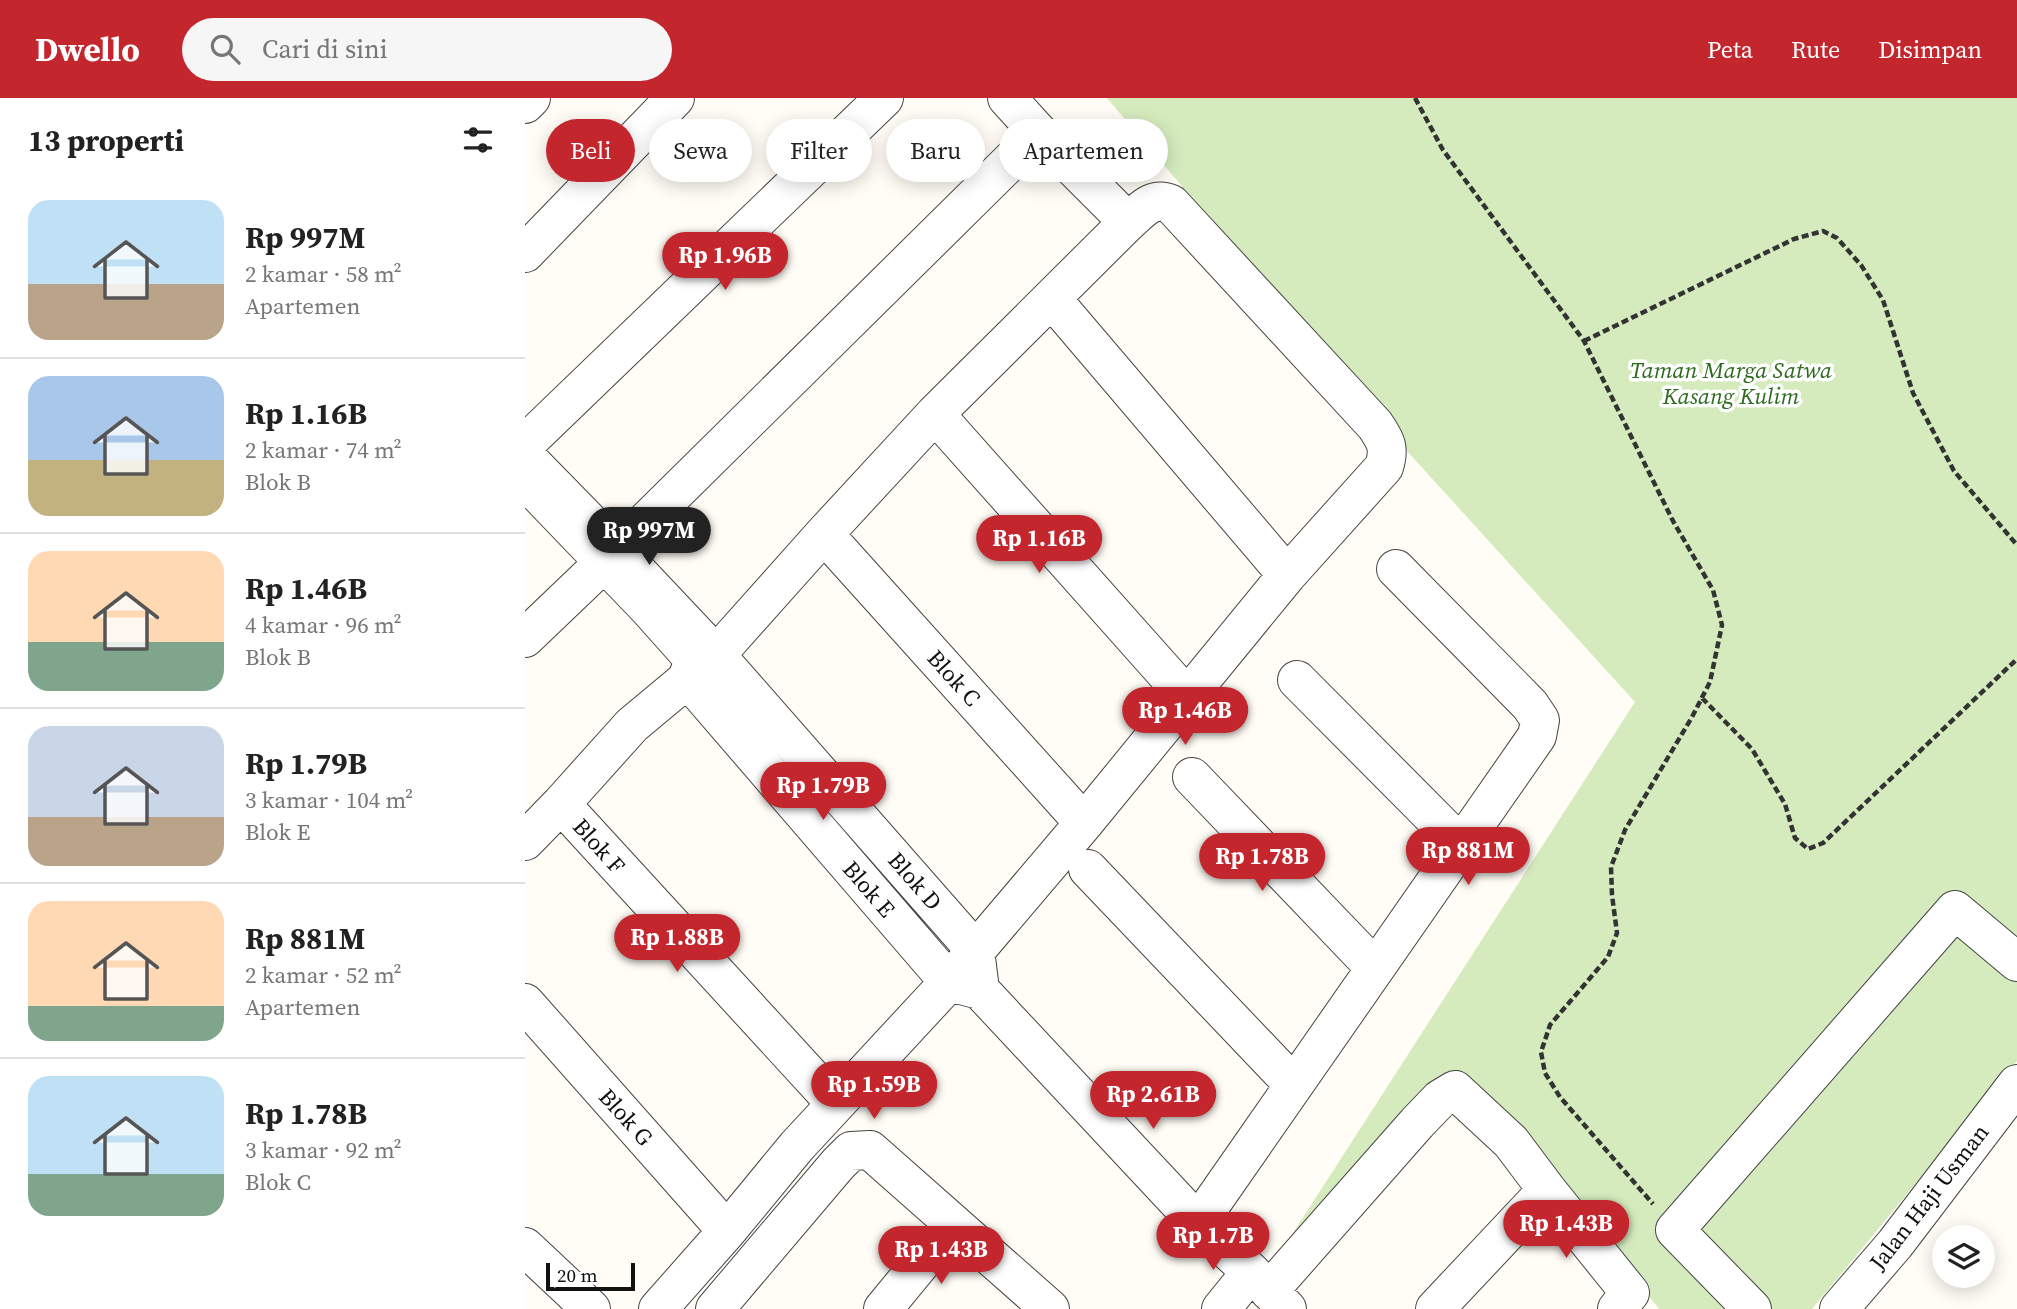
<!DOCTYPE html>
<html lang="id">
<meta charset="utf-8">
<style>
body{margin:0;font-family:"Source Serif 4",serif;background:#f6f6f6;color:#222;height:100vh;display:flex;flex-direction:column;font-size:26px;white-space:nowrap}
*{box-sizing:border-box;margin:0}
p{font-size:23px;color:#767676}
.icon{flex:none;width:38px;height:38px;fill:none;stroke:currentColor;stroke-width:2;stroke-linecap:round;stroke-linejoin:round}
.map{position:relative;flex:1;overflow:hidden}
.panel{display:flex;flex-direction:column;background:#fff;width:525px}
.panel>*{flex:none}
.hud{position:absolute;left:21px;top:21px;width:665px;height:63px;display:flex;gap:14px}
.buttons{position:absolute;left:1407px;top:1127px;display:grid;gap:14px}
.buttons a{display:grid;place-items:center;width:63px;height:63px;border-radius:50%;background:#fff;box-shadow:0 4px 18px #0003;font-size:35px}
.scale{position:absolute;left:21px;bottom:18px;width:89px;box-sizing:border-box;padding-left:7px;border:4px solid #111;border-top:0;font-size:19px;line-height:24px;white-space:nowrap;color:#111;-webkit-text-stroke:5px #fff;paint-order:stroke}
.price{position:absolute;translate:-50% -60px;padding:0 16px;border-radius:24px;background:#c4262e;color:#fff;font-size:23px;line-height:46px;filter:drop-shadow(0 2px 4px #0008)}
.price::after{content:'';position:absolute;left:50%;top:42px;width:21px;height:16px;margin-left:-10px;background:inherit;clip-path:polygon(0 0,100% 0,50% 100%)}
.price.selected{background:#222;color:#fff}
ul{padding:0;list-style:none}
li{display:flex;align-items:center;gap:21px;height:175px;padding:0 28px}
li+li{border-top:2px solid #e0e0e0}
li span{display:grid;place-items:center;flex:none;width:196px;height:140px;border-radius:21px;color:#555}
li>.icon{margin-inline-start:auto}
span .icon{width:84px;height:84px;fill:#fffc;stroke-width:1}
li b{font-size:30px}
h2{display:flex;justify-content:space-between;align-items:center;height:84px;padding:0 28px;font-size:30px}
.chip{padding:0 24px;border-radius:32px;background:#fff;box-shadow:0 4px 18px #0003;font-size:24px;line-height:63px}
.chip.selected{background:#c4262e;color:#fff}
header{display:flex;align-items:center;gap:42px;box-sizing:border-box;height:98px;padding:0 35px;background:#c4262e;color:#fff}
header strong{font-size:33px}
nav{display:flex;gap:38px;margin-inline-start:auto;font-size:24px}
.search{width:490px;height:63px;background:#f6f6f6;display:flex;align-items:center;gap:18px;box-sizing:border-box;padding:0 24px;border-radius:38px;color:#767676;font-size:26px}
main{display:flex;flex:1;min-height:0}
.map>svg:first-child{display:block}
.green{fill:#d5ebbd}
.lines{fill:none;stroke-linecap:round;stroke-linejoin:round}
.minor-casing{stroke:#444;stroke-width:40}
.path{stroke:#333;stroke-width:4.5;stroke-dasharray:7 3.5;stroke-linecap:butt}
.minor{stroke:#fff;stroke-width:38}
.labels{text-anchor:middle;stroke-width:7;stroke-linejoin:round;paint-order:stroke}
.park-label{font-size:23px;font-style:italic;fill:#2f6b1f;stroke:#fff}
.street-label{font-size:23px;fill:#111;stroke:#fff}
</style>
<header>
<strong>Dwello</strong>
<div class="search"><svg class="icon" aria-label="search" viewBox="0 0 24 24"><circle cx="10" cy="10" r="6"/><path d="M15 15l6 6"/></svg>Cari di sini</div>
<nav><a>Peta</a><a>Rute</a><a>Disimpan</a></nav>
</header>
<main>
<section class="panel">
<h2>13 properti<svg class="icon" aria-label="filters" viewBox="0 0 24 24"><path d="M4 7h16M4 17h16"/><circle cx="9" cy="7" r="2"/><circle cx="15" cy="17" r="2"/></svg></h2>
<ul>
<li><span style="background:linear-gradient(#bfe0f5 60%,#b9a48a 0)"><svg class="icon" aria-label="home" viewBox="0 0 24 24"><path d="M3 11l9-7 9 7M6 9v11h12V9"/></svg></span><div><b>Rp 997M</b><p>2 kamar · 58 m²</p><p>Apartemen</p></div></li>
<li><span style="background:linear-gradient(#a9c7e8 60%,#c2b280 0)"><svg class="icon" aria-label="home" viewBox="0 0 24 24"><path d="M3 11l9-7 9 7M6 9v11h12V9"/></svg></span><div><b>Rp 1.16B</b><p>2 kamar · 74 m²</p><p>Blok B</p></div></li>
<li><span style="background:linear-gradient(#ffd9b3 65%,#7fa58c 0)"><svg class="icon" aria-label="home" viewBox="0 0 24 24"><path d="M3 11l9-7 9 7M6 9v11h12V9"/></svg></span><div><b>Rp 1.46B</b><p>4 kamar · 96 m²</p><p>Blok B</p></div></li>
<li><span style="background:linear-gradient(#c9d6e8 65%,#b9a48a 0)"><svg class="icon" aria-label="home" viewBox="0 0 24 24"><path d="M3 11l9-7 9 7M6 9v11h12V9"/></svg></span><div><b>Rp 1.79B</b><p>3 kamar · 104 m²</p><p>Blok E</p></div></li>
<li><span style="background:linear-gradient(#ffd9b3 75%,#7fa58c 0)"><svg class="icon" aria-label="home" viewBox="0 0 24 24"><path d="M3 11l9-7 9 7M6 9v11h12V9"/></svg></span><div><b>Rp 881M</b><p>2 kamar · 52 m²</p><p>Apartemen</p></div></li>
<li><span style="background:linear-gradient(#bfe0f5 70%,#7fa58c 0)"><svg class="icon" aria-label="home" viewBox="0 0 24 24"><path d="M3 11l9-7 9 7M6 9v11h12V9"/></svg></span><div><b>Rp 1.78B</b><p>3 kamar · 92 m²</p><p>Blok C</p></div></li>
</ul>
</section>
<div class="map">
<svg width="1492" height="1211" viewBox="0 0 1492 1211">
<rect width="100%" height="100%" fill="#fffdf5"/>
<!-- green -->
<path class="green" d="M 582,0 L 1492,0 L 1492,963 L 1287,1211 L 1134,1211 L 1002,1048 L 929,975 L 750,1163 L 1110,604 L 882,353 Z"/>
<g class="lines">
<defs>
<path id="minor" d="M 482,0 L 514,35 L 603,124
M 0,6 L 6,0
M 0,155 L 150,0
M 527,201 L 762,477
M 410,316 L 662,599
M 0,346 L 359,0
M 0,358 L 92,452 L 191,557 L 450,852 L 455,892 L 424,884 L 162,580 L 167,568 L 165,557 L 124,511 L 0,382
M 299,436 L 559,725
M 0,540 L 92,452 L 514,35
M 772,582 L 936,747
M 667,679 L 850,870
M 36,706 L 311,1006
M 0,743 L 36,706 L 107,627 L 191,557 L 299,436 L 410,316 L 603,124 C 617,112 627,98 646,106 L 850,327 C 861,343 865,350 859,369 L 762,477 L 559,725 L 424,884 L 272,1048 L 202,1133 L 133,1211
M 563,771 L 769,987
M 455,892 L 673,1125 L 726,1174 L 762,1211
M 0,905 L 202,1133
M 1022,1092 L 1105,1195 L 1092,1211
M 673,1125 L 1012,638 L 1015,622 L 1005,607 L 871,471
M 0,1149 L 66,1211
M 744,1193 L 892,1025 L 915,1001 L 930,992 L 986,1044 L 1022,1092 L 910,1211
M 190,1211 L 313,1066 L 326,1053 L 345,1052 L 525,1211
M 358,1211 L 428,1126
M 696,1211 L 726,1174
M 1227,1211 L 1150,1132 L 1430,812 L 1492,864
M 1314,1211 L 1370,1146 L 1492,986"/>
</defs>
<!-- minor casing -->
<use href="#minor" class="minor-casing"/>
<!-- path -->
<path class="path" d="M 890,0 L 918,52 L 1059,243 L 1148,423 L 1188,492 L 1197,527 L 1185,584 L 1167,619 L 1100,732 L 1086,769 L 1087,797 L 1092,835 L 1083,859 L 1025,927 L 1016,954 L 1020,975 L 1035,999 L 1128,1106
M 1059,243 L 1269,141 L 1298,133 L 1312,140 L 1336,167 L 1358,202 L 1388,295 L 1429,373 L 1492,447
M 1177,600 L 1227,651 L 1260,706 L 1270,740 L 1283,751 L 1298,745 L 1492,561"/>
<!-- minor -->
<use href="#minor" class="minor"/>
</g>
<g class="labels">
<!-- park labels -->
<g class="park-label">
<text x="1206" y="280">Taman Marga Satwa<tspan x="1206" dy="26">Kasang Kulim</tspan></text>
</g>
<!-- street labels -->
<g class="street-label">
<text transform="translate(429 580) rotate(48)" y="8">Blok C</text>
<text transform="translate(74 748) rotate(48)" y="8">Blok F</text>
<text transform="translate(390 783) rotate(49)" y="8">Blok D</text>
<text transform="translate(344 791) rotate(49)" y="8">Blok E</text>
<text transform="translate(101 1019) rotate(48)" y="8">Blok G</text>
<text transform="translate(1404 1099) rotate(-52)" y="8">Jalan Haji Usman</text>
</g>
</g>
</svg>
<div class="buttons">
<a><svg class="icon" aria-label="layers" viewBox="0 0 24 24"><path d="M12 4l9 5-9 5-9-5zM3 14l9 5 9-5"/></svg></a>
</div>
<div class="scale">20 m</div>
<b class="price" style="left:200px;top:194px">Rp 1.96B</b>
<b class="price selected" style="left:124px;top:469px">Rp 997M</b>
<b class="price" style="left:514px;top:477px">Rp 1.16B</b>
<b class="price" style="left:660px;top:649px">Rp 1.46B</b>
<b class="price" style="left:298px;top:724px">Rp 1.79B</b>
<b class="price" style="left:943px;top:789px">Rp 881M</b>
<b class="price" style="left:737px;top:795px">Rp 1.78B</b>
<b class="price" style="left:152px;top:876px">Rp 1.88B</b>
<b class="price" style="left:349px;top:1023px">Rp 1.59B</b>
<b class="price" style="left:628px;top:1033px">Rp 2.61B</b>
<b class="price" style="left:1041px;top:1162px">Rp 1.43B</b>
<b class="price" style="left:688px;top:1174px">Rp 1.7B</b>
<b class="price" style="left:416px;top:1188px">Rp 1.43B</b>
<div class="hud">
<a class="chip selected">Beli</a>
<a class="chip">Sewa</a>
<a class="chip">Filter</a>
<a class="chip">Baru</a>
<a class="chip">Apartemen</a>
</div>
</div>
</main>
